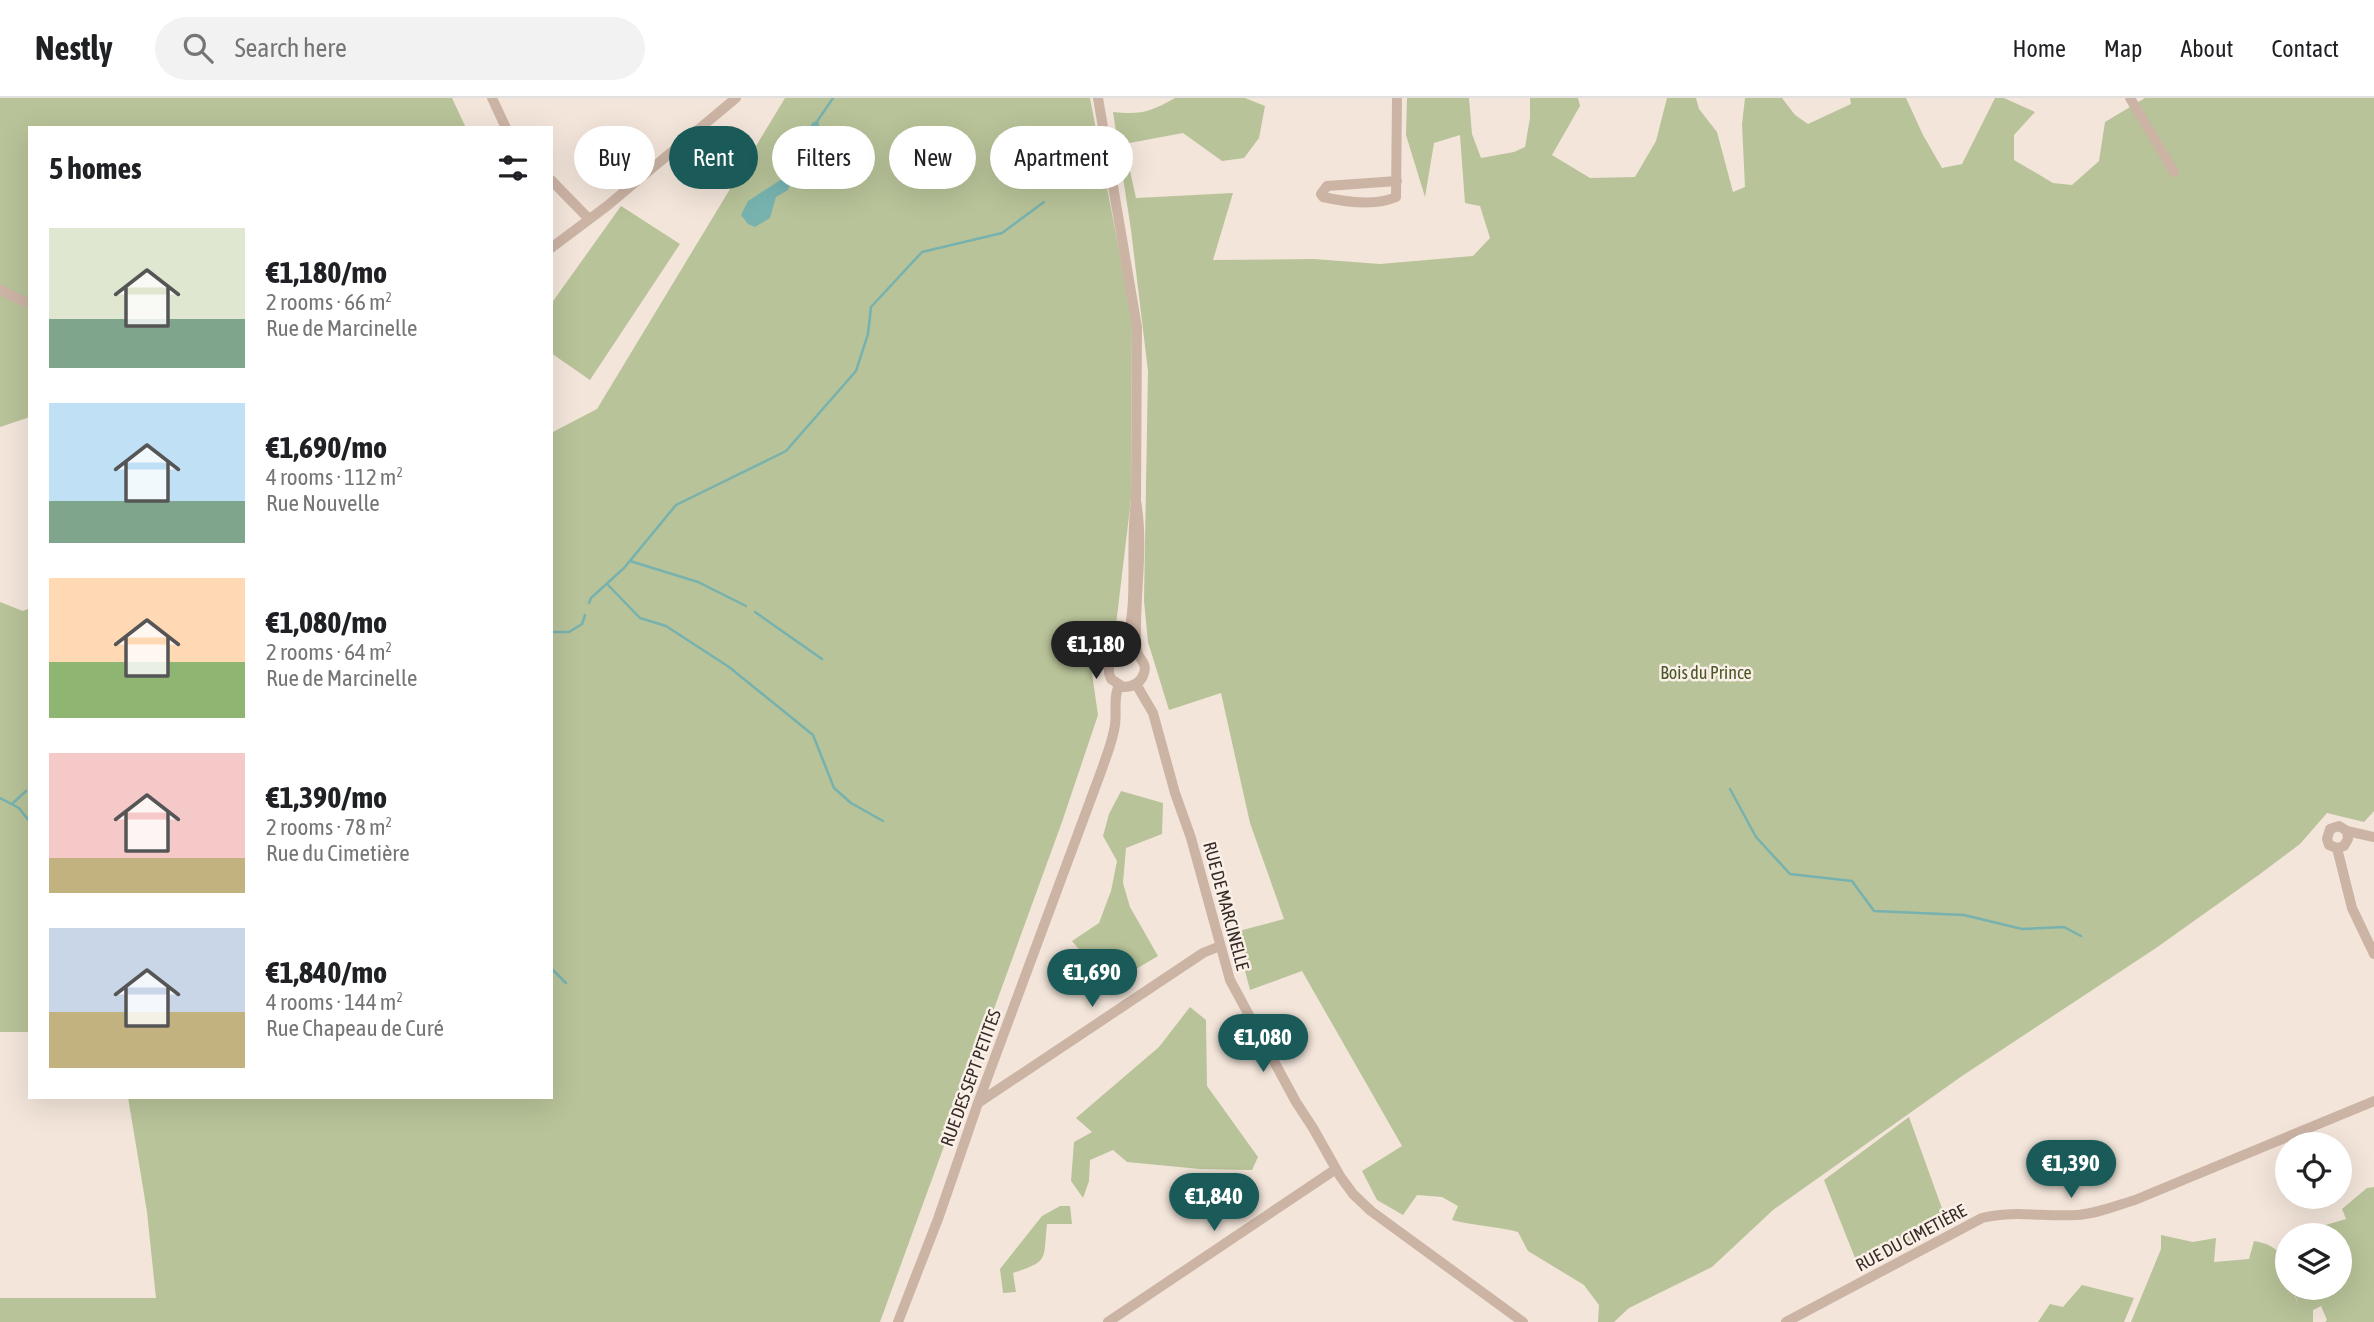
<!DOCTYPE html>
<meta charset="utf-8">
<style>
body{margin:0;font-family:"Asap Condensed",sans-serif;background:#f2f2f2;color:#202124;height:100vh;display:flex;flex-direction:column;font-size:26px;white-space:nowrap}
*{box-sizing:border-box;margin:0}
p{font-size:23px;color:#757577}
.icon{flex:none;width:38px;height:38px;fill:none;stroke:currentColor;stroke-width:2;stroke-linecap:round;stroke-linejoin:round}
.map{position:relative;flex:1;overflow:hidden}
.sheet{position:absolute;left:28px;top:28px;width:525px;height:973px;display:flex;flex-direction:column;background:#fff;border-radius:0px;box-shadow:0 7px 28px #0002}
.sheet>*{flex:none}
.hud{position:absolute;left:574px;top:28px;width:665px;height:63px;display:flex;gap:14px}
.controls{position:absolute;left:2275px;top:1034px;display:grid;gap:14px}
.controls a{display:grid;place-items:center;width:77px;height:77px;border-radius:50%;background:#fff;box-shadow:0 7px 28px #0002;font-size:35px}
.price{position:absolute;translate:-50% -60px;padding:0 16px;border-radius:24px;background:#1a5b5a;color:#fff;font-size:23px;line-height:46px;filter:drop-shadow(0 2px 4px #0008)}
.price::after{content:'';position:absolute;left:50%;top:42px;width:21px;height:16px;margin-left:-10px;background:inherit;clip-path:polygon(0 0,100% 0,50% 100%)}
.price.current{background:#222;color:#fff}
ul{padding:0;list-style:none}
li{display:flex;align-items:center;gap:21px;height:175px;padding:0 21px}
li span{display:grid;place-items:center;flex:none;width:196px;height:140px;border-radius:0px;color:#555}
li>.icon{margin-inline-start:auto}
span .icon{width:84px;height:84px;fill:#fffc;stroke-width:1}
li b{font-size:30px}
h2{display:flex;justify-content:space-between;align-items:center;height:84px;padding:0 21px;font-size:30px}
.pill{padding:0 24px;border-radius:32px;background:#fff;box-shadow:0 7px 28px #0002;font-size:24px;line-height:63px}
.pill.current{background:#1a5b5a;color:#fff}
header{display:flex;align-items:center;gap:42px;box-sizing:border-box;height:98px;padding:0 35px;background:#fff;border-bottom:2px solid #e0e0e0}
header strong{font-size:33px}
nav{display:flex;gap:38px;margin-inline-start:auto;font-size:24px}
.search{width:490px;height:63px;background:#f2f2f2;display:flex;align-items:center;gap:18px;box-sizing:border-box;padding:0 24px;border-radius:38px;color:#757577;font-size:26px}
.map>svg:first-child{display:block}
.green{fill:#b8c399}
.water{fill:#77b2af}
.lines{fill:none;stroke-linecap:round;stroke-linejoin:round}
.stream{stroke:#77b2af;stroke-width:2.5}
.minor{stroke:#ccb4a5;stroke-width:10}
.labels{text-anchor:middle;stroke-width:5;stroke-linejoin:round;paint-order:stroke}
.park-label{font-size:18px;fill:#4a5729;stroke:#faf0e7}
.street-label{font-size:18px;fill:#372b27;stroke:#faf0e7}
</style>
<header>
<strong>Nestly</strong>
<div class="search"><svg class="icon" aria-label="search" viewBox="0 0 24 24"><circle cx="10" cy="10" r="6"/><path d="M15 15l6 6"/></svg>Search here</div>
<nav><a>Home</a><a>Map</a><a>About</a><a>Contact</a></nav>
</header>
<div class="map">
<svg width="2374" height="1224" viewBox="0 0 2374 1224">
<rect width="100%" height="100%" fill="#f3e5da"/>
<!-- green -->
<path class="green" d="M 0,0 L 452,0 L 466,30 L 30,30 L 30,319 L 0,329 Z
M 785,0 L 1090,0 L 1132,220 L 1131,401 L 1116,527 L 1089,555 L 1098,617 L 1062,724 L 880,1224 L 0,1224 L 0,1200 L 156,1200 L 147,1114 L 128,999 L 551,999 L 551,335 L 597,311 Z
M 1175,0 L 1245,0 L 1265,8 L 1259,40 L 1244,60 L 1222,63 L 1183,35 L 1124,46 L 1136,100 L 1233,95 L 1213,162 L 1314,161 L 1380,166 L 1473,158 L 1490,140 L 1480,108 L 1465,105 L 1460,37 L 1434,45 L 1425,99 L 1406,37 L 1407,0 L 1469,0 L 1472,36 L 1481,60 L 1514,54 L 1525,49 L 1530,20 L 1530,0 L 1578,0 L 1580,8 L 1552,57 L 1590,80 L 1635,79 L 1656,43 L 1667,0 L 1696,0 L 1699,11 L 1717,34 L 1733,94 L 1745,89 L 1742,26 L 1745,0 L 1782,0 L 1795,17 L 1808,26 L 1851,6 L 1850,0 L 1906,0 L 1923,37 L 1942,70 L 1962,66 L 1995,0 L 2004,0 L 2035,14 L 2014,37 L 2014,62 L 2053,85 L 2072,87 L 2099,63 L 2105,24 L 2145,0 L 2374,0 L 2374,713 L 2364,724 L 2327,715 L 2300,746 L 2260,776 L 2156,850 L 1962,978 L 1773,1112 L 1712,1169 L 1629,1210 L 1614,1224 L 1598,1224 L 1599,1207 L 1584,1187 L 1528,1153 L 1518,1134 C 1496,1128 1474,1128 1452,1122 L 1458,1108 L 1442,1099 L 1417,1097 L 1403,1117 L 1377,1102 L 1362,1073 L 1402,1048 L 1302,873 L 1250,892 L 1235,834 L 1284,821 L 1250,725 L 1221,595 L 1169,612 L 1148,544 L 1144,503 L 1148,273 L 1131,132 L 1113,14 C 1141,17 1150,14 1175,0 Z
M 621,108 L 680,146 L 590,282 L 551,255 L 551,206 Z
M 0,504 L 23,513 L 30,510 L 30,934 L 0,934 Z
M 1121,693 L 1163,705 L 1162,736 L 1126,750 L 1123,785 L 1130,809 L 1158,858 L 1109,887 L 1072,843 L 1099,825 L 1111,793 L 1117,763 L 1103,738 L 1109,716 Z
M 1190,909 L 1206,922 L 1207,988 L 1258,1059 L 1252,1072 L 1200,1071 L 1127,1064 L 1113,1052 L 1090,1062 L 1089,1083 L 1083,1100 L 1071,1083 L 1074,1044 L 1092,1034 L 1076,1020 L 1159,949 Z
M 1909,1019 L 1948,1127 L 1859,1170 L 1824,1082 Z
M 2374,1089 L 2374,1224 L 2325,1224 L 2327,1222 L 2321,1208 L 2313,1212 L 2313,1224 L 2131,1224 L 2161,1151 L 2161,1137 L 2193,1144 L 2216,1140 L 2214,1164 L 2249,1161 L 2254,1143 C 2283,1148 2287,1163 2287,1190 L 2293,1190 L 2298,1208 L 2294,1190 L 2340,1190 L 2340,1138 L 2291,1137 L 2346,1121 L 2342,1111 L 2367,1090 Z
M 1060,1108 L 1070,1108 L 1072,1126 L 1047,1126 C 1043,1162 1050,1163 1013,1175 L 1016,1194 L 1003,1195 L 1000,1171 L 1042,1118 Z
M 2082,1187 L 2134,1200 L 2124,1224 L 2038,1224 L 2050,1206 L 2063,1209 Z"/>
<!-- water -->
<path class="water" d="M 818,22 L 819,27 L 793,78 L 788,92 L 776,99 L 770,120 L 755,129 L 748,126 L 741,117 L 748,103 L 788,77 L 812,25 Z"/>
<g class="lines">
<!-- stream -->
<path class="stream" d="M 818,22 L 833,0
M 630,463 L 698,484 L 746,508
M 607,486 L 640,520 L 666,528 L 729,569 L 813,637 L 834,690 L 851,705 L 883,723
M 589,505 L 591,500 L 624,470 L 676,407 L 786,353 L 856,273 L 868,236 L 871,209 L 922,154 L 1002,135 L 1044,104
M 755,514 L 822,561
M 551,534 L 569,534 L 582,526 L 585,517
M 1730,691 L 1756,739 L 1790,776 L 1852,783 L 1874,813 L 1964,817 L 2022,831 L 2064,829 L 2081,838
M 0,700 L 19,710 L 30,724
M 13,705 L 26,693
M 551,870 L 566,885"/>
<!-- minor -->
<path class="minor" d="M 492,0 L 506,30
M 1098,0 L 1137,229 L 1136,403 C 1129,450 1140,505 1125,550 C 1114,560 1104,565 1111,581 L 1123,589 C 1133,589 1141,585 1144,575 C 1147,566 1141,563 1138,556 C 1136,552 1136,544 1136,539 C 1135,494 1144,448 1136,403
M 1397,0 L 1396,99 C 1376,108 1345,104 1323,99 L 1321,96 L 1327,88 L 1397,83
M 2130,0 L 2174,74
M 551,82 L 589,121
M 551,150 L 607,108 L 736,0
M 0,192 L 30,206
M 1136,586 L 1153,615 L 1175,695 L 1191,740 L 1230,882 L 1296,1004 L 1313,1030 L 1340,1078 L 1353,1096 L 1371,1113 L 1523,1224
M 2347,733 L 2374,739
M 2337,750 L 2344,748 L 2348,741 L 2347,733 L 2339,728 L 2330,731 L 2327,741 L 2329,747 L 2337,750 L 2352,810 L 2374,856
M 978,1005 L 1203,855 L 1220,848
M 898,1224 L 938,1121 L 978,1005 L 1102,671 C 1107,656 1113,642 1115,627 C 1117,613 1113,600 1119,587
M 1108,1224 L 1336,1071
M 1786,1224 L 1982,1120 C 2012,1112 2044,1119 2076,1117 C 2096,1116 2115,1108 2135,1102 L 2374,1003"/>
</g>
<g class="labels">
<!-- park labels -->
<g class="park-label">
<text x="1706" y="581">Bois du Prince</text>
</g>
<!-- street labels -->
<g class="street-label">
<text transform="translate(1226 808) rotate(75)" y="6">RUE DE MARCINELLE</text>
<text transform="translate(971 980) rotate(-70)" y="6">RUE DES SEPT PETITES</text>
<text transform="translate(1911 1140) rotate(-28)" y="6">RUE DU CIMETIÈRE</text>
</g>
</g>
</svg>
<div class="controls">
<a><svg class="icon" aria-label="locate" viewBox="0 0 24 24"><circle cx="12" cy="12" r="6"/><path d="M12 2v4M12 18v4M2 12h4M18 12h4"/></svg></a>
<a><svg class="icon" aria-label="layers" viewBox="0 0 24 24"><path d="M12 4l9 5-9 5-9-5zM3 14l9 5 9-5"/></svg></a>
</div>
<b class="price current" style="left:1096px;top:583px">€1,180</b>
<b class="price" style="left:1092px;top:911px">€1,690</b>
<b class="price" style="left:1263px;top:976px">€1,080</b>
<b class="price" style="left:2071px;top:1102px">€1,390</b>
<b class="price" style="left:1214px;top:1135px">€1,840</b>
<div class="hud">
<a class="pill">Buy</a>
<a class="pill current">Rent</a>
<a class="pill">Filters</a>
<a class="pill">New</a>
<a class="pill">Apartment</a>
</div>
<section class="sheet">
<h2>5 homes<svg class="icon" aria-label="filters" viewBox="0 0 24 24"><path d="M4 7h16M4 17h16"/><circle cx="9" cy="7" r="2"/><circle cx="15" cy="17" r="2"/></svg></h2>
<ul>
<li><span style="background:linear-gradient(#dfe7d0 65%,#7fa58c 0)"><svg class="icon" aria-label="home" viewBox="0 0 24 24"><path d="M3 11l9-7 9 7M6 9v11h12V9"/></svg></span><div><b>€1,180/mo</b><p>2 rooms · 66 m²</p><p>Rue de Marcinelle</p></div></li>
<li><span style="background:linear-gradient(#bfe0f5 70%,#7fa58c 0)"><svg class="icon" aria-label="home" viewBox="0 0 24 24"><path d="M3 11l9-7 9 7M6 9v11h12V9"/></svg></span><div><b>€1,690/mo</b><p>4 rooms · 112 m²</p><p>Rue Nouvelle</p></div></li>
<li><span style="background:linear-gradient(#ffd9b3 60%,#8fb573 0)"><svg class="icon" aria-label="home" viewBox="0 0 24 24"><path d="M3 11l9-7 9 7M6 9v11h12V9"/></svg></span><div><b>€1,080/mo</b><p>2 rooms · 64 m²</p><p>Rue de Marcinelle</p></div></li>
<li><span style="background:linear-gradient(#f6c9c9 75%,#c2b280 0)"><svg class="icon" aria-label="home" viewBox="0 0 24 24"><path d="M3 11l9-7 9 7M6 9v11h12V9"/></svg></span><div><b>€1,390/mo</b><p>2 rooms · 78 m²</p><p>Rue du Cimetière</p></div></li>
<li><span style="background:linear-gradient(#c9d6e8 60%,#c2b280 0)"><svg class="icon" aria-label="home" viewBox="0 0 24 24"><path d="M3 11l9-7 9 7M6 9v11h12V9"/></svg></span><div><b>€1,840/mo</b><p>4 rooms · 144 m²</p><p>Rue Chapeau de Curé</p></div></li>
</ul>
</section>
</div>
